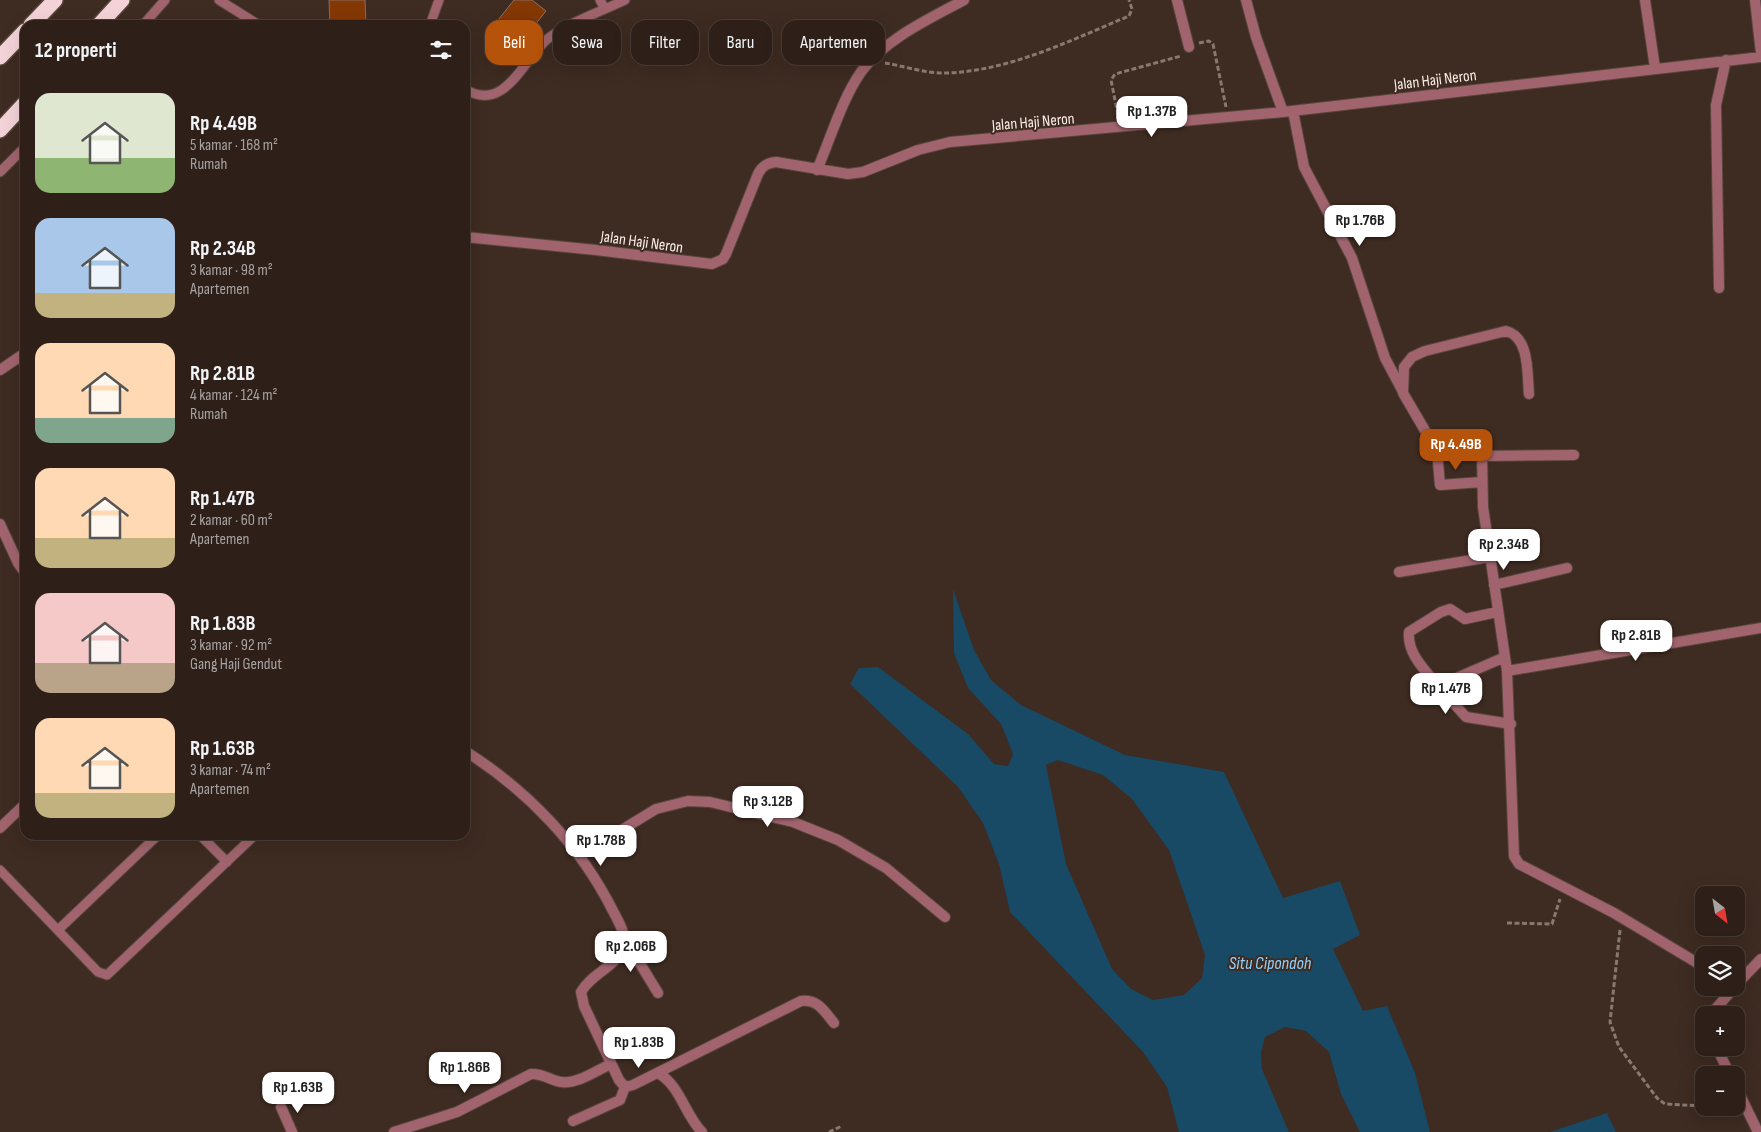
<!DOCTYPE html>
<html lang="id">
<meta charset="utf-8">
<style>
body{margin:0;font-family:"Sofia Sans Condensed",sans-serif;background:#362822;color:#f1f3f6;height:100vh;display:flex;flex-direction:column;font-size:19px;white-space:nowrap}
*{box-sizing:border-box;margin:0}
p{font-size:16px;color:#a7a3a2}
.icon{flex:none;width:28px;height:28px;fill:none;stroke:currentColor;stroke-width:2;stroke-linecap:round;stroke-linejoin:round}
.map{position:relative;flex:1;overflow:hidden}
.details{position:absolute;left:20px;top:20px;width:450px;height:820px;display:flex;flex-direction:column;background:#2e2019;border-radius:15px;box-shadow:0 5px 20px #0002,0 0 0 1px #493e38}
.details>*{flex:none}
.banner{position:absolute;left:485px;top:20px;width:475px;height:45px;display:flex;gap:10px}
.needle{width:32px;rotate:149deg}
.buttons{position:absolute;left:1695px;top:886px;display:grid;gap:10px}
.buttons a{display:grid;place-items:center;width:50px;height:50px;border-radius:10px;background:#2e2019;box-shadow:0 5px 20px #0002,0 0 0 1px #493e38;font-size:25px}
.price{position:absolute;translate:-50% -42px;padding:0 11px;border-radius:10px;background:#fff;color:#222;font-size:16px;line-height:32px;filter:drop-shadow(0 1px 2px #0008)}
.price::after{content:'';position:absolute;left:50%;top:30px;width:15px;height:11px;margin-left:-8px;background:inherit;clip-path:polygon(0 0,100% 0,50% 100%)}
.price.selected{background:#b45309;color:#fff}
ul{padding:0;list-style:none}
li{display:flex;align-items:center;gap:15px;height:125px;padding:0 15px}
li span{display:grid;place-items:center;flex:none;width:140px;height:100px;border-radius:15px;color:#555}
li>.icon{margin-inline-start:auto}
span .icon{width:60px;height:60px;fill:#fffc;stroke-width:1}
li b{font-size:21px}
h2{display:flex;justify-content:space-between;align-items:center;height:60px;padding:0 15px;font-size:21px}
.chip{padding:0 18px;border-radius:15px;background:#2e2019;box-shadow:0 5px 20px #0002,0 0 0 1px #493e38;font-size:18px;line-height:45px}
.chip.selected{background:#b45309;color:#fff}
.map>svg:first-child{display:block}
.water{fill:#184965;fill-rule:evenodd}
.building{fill:#843804;stroke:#866f64}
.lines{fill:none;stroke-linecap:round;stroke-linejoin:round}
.service-casing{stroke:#58463d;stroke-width:11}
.minor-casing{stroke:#58463d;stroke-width:12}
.motorway-casing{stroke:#58463d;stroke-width:18}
.path{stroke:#89786f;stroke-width:3;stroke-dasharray:5 2.5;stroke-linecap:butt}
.service{stroke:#a1646e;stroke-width:9}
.minor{stroke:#a1646e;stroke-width:10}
.motorway{stroke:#f3d3d7;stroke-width:15}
.labels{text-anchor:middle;stroke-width:4;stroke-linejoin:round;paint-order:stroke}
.street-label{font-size:16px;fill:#faede6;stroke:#3e2b21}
.water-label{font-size:18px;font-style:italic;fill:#8fcff9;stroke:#3e2b21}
</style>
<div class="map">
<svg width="1761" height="1132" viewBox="0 0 1761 1132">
<rect width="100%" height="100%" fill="#3e2b21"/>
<!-- water -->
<path class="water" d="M 953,589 L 974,650 L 991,680 L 1021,705 L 1125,755 L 1224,772 L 1283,898 L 1340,881 L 1360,935 L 1333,949 L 1363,1011 L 1387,1006 L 1415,1073 L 1430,1132 L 1360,1132 L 1341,1094 L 1329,1052 L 1306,1031 L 1285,1027 L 1265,1037 L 1261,1052 L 1262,1069 L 1289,1132 L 1179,1132 L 1167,1087 L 1143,1052 L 1010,912 L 999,864 L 983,823 L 958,787 L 850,684 L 859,668 L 878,667 L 968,734 L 994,764 L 1008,766 L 1013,754 L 1001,724 L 968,688 L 954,653 ZM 1058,760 L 1103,775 L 1132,799 L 1169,850 L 1205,955 L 1202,978 L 1184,995 L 1153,1000 L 1131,989 L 1112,969 L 1066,864 L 1046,765 Z
M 1607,1113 L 1616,1132 L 1550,1132 Z"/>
<!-- building -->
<path class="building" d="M 329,0 L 365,0 L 366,25 L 330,25 Z
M 514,0 L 532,0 L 546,11 L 511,55 L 486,35 Z"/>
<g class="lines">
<defs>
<path id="service" d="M 219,0 L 259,25
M 600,0 L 605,9
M 143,25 L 165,0
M 430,25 L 439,0
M 465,89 C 506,115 525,55 550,37 C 572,21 600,12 625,0
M 0,172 L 25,147
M 200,835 L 227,862
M 0,870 L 98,972 L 107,975 L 255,835
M 58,930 L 158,835"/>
<path id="minor" d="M 1177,0 L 1189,47
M 1246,0 L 1256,37 L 1283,112
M 1645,0 L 1655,68
M 1755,0 L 1761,53
M 1293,111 L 1304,167 L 1352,258 L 1385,358 L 1402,390
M 817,170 C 830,140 842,99 861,72 C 885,39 929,19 964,0
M 465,237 L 596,250 L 712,264 L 723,259 L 726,254 L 758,174 C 762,166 767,163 776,162 L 848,174 L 863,172 L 918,150 L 950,142 L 1283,112 L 1761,57
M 1719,288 L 1716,105 L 1726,60
M 0,370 L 25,353
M 1529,394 C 1527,374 1530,337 1506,331 L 1425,351 L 1412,357 L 1404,367 L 1403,393 L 1437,451 L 1482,456 L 1483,507 L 1507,671 L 1514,856 L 1519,864 L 1614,913 L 1704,967
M 1437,451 L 1440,485 L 1482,482
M 1482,456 L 1574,455
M 0,524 L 18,563 L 25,573
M 1399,572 L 1490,557
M 1494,585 L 1567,568
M 1497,612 L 1465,619 L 1450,609 L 1441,612 L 1409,632 C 1407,654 1425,670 1438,686 L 1505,657
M 1507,671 L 1761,628
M 1438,686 L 1466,717 L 1511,724
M 465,751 C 527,790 580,845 613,911 C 617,919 626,933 624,943 C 619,967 592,972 581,992 L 584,1006 L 619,1080 L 625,1087
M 0,828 L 25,804
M 579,856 L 656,809 L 688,801 L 710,802 L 793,822 L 838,840 L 886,868 L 945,917
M 625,939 L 658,993
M 1736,985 L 1761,959
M 1710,1015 L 1734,988
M 1717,1048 L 1730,1075
M 658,1073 C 680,1085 685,1115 702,1132
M 625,1087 L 633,1085 L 801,1001 C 818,999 824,1011 834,1023
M 1736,1087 L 1758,1132
M 281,1107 L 292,1132
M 573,1121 L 620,1100 L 625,1087
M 394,1132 L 457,1112 L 531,1074 C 543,1073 551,1081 562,1082 C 578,1084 597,1070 611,1064"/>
<path id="motorway" d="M 31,25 L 55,0
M 99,25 L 122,0
M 0,57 L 25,31
M 0,130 L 25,103"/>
</defs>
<!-- service casing -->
<use href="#service" class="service-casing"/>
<!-- minor casing -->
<use href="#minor" class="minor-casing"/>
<!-- motorway casing -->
<use href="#motorway" class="motorway-casing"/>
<!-- path -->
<path class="path" d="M 1199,43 L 1209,41 L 1213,44 L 1226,107
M 885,63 C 904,66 927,74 946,73 C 1010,71 1071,40 1129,16 L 1132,9 L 1129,0
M 1118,115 L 1111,80 L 1115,74 L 1181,56
M 1507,923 L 1552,924 L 1560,899
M 1620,930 L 1610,1022 L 1619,1047 L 1657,1098 L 1665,1104 L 1704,1106
M 829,1132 L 842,1126"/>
<!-- service -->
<use href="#service" class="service"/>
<!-- minor -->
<use href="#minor" class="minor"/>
<!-- motorway -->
<use href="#motorway" class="motorway"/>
</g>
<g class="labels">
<!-- street labels -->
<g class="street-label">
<text transform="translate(1435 79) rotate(-7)" y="6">Jalan Haji Neron</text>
<text transform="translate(1033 121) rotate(-5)" y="6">Jalan Haji Neron</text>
<text transform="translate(642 241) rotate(8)" y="6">Jalan Haji Neron</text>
</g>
<!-- water labels -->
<g class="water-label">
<text x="1270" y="969">Situ Cipondoh</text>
</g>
</g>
</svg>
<div class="buttons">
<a><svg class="needle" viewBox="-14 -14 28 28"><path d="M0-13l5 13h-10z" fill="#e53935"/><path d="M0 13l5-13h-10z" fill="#a7a3a2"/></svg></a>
<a><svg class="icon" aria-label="layers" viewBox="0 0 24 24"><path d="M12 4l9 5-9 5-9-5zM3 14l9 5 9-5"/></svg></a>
<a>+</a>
<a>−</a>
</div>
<b class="price" style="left:1152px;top:138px">Rp 1.37B</b>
<b class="price" style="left:1360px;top:247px">Rp 1.76B</b>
<b class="price selected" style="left:1456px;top:471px">Rp 4.49B</b>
<b class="price" style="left:1504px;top:571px">Rp 2.34B</b>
<b class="price" style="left:1636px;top:662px">Rp 2.81B</b>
<b class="price" style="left:1446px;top:715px">Rp 1.47B</b>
<b class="price" style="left:768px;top:828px">Rp 3.12B</b>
<b class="price" style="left:601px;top:867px">Rp 1.78B</b>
<b class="price" style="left:631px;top:973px">Rp 2.06B</b>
<b class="price" style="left:639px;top:1069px">Rp 1.83B</b>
<b class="price" style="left:465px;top:1094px">Rp 1.86B</b>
<b class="price" style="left:298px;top:1114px">Rp 1.63B</b>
<div class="banner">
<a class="chip selected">Beli</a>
<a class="chip">Sewa</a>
<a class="chip">Filter</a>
<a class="chip">Baru</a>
<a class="chip">Apartemen</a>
</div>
<section class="details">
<h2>12 properti<svg class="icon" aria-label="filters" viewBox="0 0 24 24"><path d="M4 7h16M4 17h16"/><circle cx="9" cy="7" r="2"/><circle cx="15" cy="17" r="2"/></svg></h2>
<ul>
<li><span style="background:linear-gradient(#dfe7d0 65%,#8fb573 0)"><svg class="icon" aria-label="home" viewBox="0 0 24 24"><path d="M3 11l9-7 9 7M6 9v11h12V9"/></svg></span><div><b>Rp 4.49B</b><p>5 kamar · 168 m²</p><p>Rumah</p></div></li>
<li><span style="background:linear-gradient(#a9c7e8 75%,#c2b280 0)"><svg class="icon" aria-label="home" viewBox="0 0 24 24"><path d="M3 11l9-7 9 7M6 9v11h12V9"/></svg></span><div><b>Rp 2.34B</b><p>3 kamar · 98 m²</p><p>Apartemen</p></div></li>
<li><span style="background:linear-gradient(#ffd9b3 75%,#7fa58c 0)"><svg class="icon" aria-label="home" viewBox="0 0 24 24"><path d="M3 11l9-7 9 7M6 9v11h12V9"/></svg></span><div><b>Rp 2.81B</b><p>4 kamar · 124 m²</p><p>Rumah</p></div></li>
<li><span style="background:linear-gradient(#ffd9b3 70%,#c2b280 0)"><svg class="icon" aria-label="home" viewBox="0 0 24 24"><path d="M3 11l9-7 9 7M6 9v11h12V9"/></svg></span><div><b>Rp 1.47B</b><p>2 kamar · 60 m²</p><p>Apartemen</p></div></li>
<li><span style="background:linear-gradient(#f6c9c9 70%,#b9a48a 0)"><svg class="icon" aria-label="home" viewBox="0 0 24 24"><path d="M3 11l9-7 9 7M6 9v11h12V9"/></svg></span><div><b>Rp 1.83B</b><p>3 kamar · 92 m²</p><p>Gang Haji Gendut</p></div></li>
<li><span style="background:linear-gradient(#ffd9b3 75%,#c2b280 0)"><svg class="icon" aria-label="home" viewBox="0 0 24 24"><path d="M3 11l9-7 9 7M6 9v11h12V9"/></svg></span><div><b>Rp 1.63B</b><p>3 kamar · 74 m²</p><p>Apartemen</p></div></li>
</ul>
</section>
</div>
